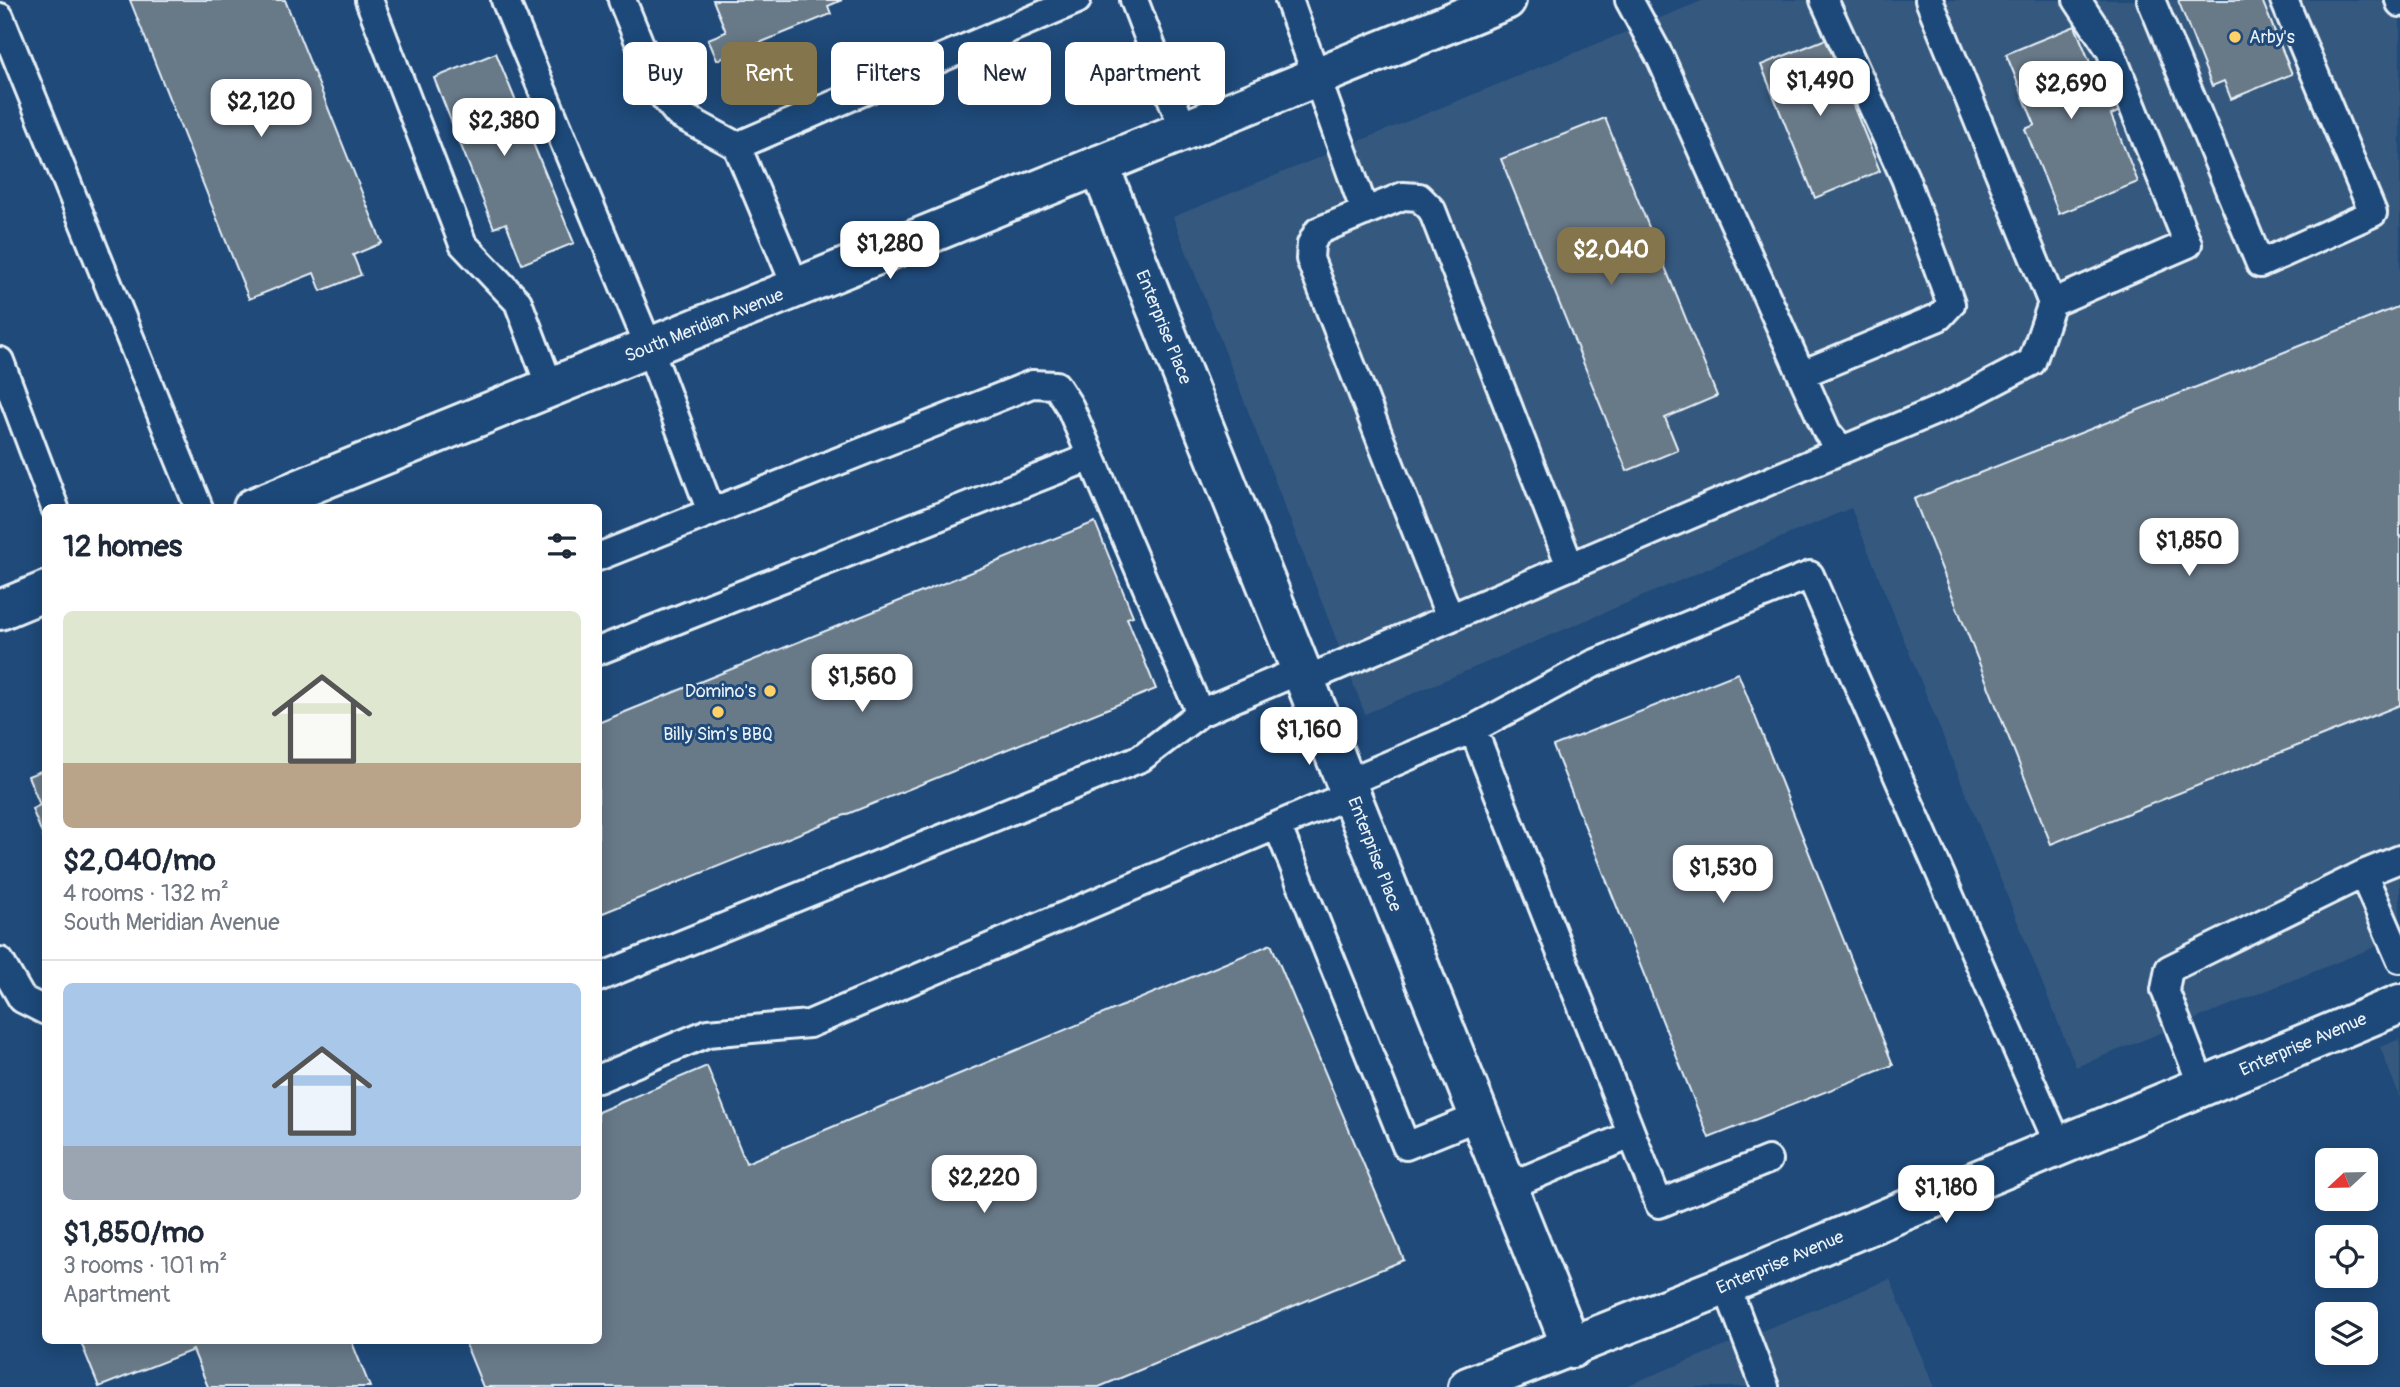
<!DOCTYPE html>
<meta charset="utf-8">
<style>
body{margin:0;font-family:Pangolin,sans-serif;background:#f6f6f7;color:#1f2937;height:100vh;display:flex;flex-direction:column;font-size:26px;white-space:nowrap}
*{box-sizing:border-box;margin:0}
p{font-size:23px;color:#747a83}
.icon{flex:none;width:38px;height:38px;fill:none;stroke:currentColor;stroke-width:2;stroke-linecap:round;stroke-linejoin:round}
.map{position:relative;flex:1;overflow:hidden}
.drawer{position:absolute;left:42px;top:504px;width:560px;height:840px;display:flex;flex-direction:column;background:#fff;border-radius:10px;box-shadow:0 4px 18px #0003}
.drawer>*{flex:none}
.top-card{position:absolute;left:623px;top:42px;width:665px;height:63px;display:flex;gap:14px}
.needle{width:46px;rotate:248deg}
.controls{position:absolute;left:2315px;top:1148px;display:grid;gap:14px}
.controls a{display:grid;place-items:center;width:63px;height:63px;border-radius:10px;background:#fff;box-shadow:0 4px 18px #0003;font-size:35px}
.price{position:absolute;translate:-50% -60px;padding:0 16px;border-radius:14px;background:#fff;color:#222;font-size:23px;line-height:46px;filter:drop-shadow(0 2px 4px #0008)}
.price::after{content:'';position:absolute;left:50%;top:42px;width:21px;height:16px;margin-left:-10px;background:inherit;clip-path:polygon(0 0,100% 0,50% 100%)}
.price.on{background:#84754c;color:#fff}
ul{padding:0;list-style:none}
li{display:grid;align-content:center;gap:14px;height:371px;padding:0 21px}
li+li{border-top:2px solid #e0e1e3}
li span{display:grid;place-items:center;height:217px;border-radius:10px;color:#555}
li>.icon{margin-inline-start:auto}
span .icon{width:126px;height:126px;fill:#fffc;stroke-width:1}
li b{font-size:30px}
h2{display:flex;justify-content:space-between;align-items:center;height:84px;padding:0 21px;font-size:30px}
.chip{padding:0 24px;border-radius:10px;background:#fff;box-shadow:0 4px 18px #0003;font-size:24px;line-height:63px}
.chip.on{background:#84754c;color:#fff}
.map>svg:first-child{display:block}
.built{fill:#35587e}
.building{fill:#677988;stroke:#e8f1f8;stroke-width:2}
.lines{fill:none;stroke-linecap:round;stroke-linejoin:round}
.service-casing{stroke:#e8f1f8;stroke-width:32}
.minor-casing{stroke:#e8f1f8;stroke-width:44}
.secondary-casing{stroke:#e8f1f8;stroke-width:44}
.service{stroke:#1f4a7a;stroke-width:26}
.minor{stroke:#1f4a7a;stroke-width:38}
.secondary{stroke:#1f4a7a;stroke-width:38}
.poi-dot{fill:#ffd166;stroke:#1f4a7a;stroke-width:2.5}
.labels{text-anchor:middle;stroke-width:6;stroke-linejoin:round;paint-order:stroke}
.poi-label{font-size:18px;fill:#e8f1f8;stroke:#1f4a7a;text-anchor:start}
.street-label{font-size:18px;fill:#e8f1f8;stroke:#1f4a7a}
</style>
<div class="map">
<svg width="2400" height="1387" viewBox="0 0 2400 1387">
<rect width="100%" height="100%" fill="#1f4a7a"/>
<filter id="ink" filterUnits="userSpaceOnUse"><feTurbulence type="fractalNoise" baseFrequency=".0143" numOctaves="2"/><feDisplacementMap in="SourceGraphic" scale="14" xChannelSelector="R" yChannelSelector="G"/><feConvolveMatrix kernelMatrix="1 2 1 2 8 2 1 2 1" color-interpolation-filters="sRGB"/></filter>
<g filter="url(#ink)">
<!-- built -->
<path class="built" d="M 1704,0 L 2400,0 L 2400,937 L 2076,1067 L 1851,508 L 1365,714 L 1173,217 Z
M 2400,1039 L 2400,1098 L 2380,1047 Z
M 1890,1279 L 1934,1387 L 1623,1387 Z"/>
<!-- building -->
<path class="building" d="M 130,0 L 285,0 L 382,243 L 353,255 L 361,275 L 321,291 L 314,273 L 249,299 Z
M 713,0 L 842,0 L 828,6 L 831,14 L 717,60 L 708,39 L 726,32 Z
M 2178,0 L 2262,0 L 2292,74 L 2231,99 L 2224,81 L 2212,86 Z
M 2075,26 L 2100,87 L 2111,83 L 2122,110 L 2111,115 L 2138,182 L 2059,214 L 2025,129 L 2035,125 L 2006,54 Z
M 1826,39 L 1880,171 L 1815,198 L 1761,65 Z
M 496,53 L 574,243 L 522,264 L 506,223 L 494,228 L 434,78 Z
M 1605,118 L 1717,396 L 1665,418 L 1678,450 L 1627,471 L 1501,159 Z
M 2400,306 L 2400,705 L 2051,844 L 1914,499 Z
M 1095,522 L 1133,616 L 1127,618 L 1156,689 L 598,915 L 598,723 Z
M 1738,673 L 1893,1065 L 1709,1138 L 1553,746 Z
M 46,769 L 46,841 L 45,841 L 32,809 L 40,805 L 28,776 Z
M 1271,944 L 1404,1260 L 1099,1387 L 483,1387 L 464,1340 L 598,1340 L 598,1112 L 707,1066 L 746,1163 Z
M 80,1340 L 351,1340 L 370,1387 L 208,1387 L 193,1350 L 99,1387 Z"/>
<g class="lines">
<defs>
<path id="service" d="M 369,0 L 463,244 L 518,302 L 550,387
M 505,0 L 649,347 L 711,512
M 622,0 L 659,91 L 678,114 L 737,146 L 796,287
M 1134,0 L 1184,131
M 1289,0 L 1365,212
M 1629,0 L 1661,59 L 1827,432 L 1842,450 L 1950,405 L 2032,362 L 2052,303
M 1929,0 L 2052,303 L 2188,244 L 2110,50 L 2077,0
M 2151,0 L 2260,264 L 2373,213 L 2284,0
M 2399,0 L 2400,3
M 0,17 L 199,508
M 737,146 L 1077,0
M 0,361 L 55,508
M 1802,374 L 1939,317 L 1951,304 L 1905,178 L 1824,0
M 598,557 L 1032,384 L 1056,385 L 1070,407 L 1200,713 L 1301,670
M 1450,618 L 1310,259 L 1311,244 L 1318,231 L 1403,196 L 1419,197 L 1432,210 L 1570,566
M 598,651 L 1091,457
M 1305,680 L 1842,450
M 1473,729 L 1659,1204 L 1768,1160
M 1348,782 L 1473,729 L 1593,664 L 1810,575 L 2059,1146
M 1278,827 L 1406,1146 L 1480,1116
M 2400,859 L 2363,874 L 2400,959
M 0,961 L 22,999 L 46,1011
M 598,978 L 1141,758 L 1200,713
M 598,1079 L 708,1033 L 809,1024 L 1351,794
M 2202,1086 L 2165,990 L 2169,969 L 2363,874
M 1507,1187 L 1631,1135
M 1726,1285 L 1765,1387"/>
<path id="minor" d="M 1099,165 L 1572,1348
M 1468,1387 L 1726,1285 L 2400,1004"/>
<path id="secondary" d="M 253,508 L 1506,0
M 0,610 L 46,591"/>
</defs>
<!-- service casing -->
<use href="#service" class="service-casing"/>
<!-- minor casing -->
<use href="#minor" class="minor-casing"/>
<!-- secondary casing -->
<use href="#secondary" class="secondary-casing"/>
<!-- service -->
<use href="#service" class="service"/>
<!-- minor -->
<use href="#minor" class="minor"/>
<!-- secondary -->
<use href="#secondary" class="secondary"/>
</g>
</g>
<!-- markers -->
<g class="poi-dot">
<circle cx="2235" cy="37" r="7"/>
<circle cx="770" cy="691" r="7"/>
<circle cx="718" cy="712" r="7"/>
</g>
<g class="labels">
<!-- poi labels -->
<g class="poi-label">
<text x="2249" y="43">Arby's</text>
<text x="756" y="697" text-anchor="end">Domino's</text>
<text x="718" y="740" text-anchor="middle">Billy Sim's BBQ</text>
</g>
<!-- street labels -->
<g class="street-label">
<text transform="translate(704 325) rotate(-22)" y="6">South Meridian Avenue</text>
<text transform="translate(1164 327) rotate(68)" y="6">Enterprise Place</text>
<text transform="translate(1375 854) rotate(69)" y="6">Enterprise Place</text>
<text transform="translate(2303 1044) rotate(-23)" y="6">Enterprise Avenue</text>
<text transform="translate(1780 1262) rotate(-23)" y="6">Enterprise Avenue</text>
</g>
</g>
</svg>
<div class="controls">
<a><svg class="needle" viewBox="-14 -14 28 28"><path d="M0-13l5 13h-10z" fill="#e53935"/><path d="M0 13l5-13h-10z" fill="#747a83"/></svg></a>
<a><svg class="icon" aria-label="locate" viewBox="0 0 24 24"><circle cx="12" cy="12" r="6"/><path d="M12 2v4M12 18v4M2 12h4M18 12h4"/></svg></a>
<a><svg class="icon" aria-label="layers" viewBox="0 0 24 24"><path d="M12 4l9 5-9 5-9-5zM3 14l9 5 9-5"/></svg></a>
</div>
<b class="price" style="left:1820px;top:118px">$1,490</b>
<b class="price" style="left:2071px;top:121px">$2,690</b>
<b class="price" style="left:261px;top:139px">$2,120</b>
<b class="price" style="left:504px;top:158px">$2,380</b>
<b class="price" style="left:890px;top:281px">$1,280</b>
<b class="price on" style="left:1611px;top:287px">$2,040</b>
<b class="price" style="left:2189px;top:578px">$1,850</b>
<b class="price" style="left:862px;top:714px">$1,560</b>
<b class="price" style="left:1309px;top:767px">$1,160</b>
<b class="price" style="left:1723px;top:905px">$1,530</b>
<b class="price" style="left:984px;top:1215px">$2,220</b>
<b class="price" style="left:1946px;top:1225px">$1,180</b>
<div class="top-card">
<a class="chip">Buy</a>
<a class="chip on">Rent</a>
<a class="chip">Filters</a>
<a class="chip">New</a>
<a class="chip">Apartment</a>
</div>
<section class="drawer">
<h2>12 homes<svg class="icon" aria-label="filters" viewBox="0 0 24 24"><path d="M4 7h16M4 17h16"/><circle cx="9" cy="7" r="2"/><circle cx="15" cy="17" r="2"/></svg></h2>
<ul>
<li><span style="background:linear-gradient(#dfe7d0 70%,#b9a48a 0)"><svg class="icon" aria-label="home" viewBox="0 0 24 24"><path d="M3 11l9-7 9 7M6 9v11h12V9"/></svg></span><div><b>$2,040/mo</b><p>4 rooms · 132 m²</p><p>South Meridian Avenue</p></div></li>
<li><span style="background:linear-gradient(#a9c7e8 75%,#9aa5b1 0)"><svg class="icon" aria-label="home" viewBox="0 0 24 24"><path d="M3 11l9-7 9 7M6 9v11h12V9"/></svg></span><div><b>$1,850/mo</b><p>3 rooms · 101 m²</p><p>Apartment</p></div></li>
</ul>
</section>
</div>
